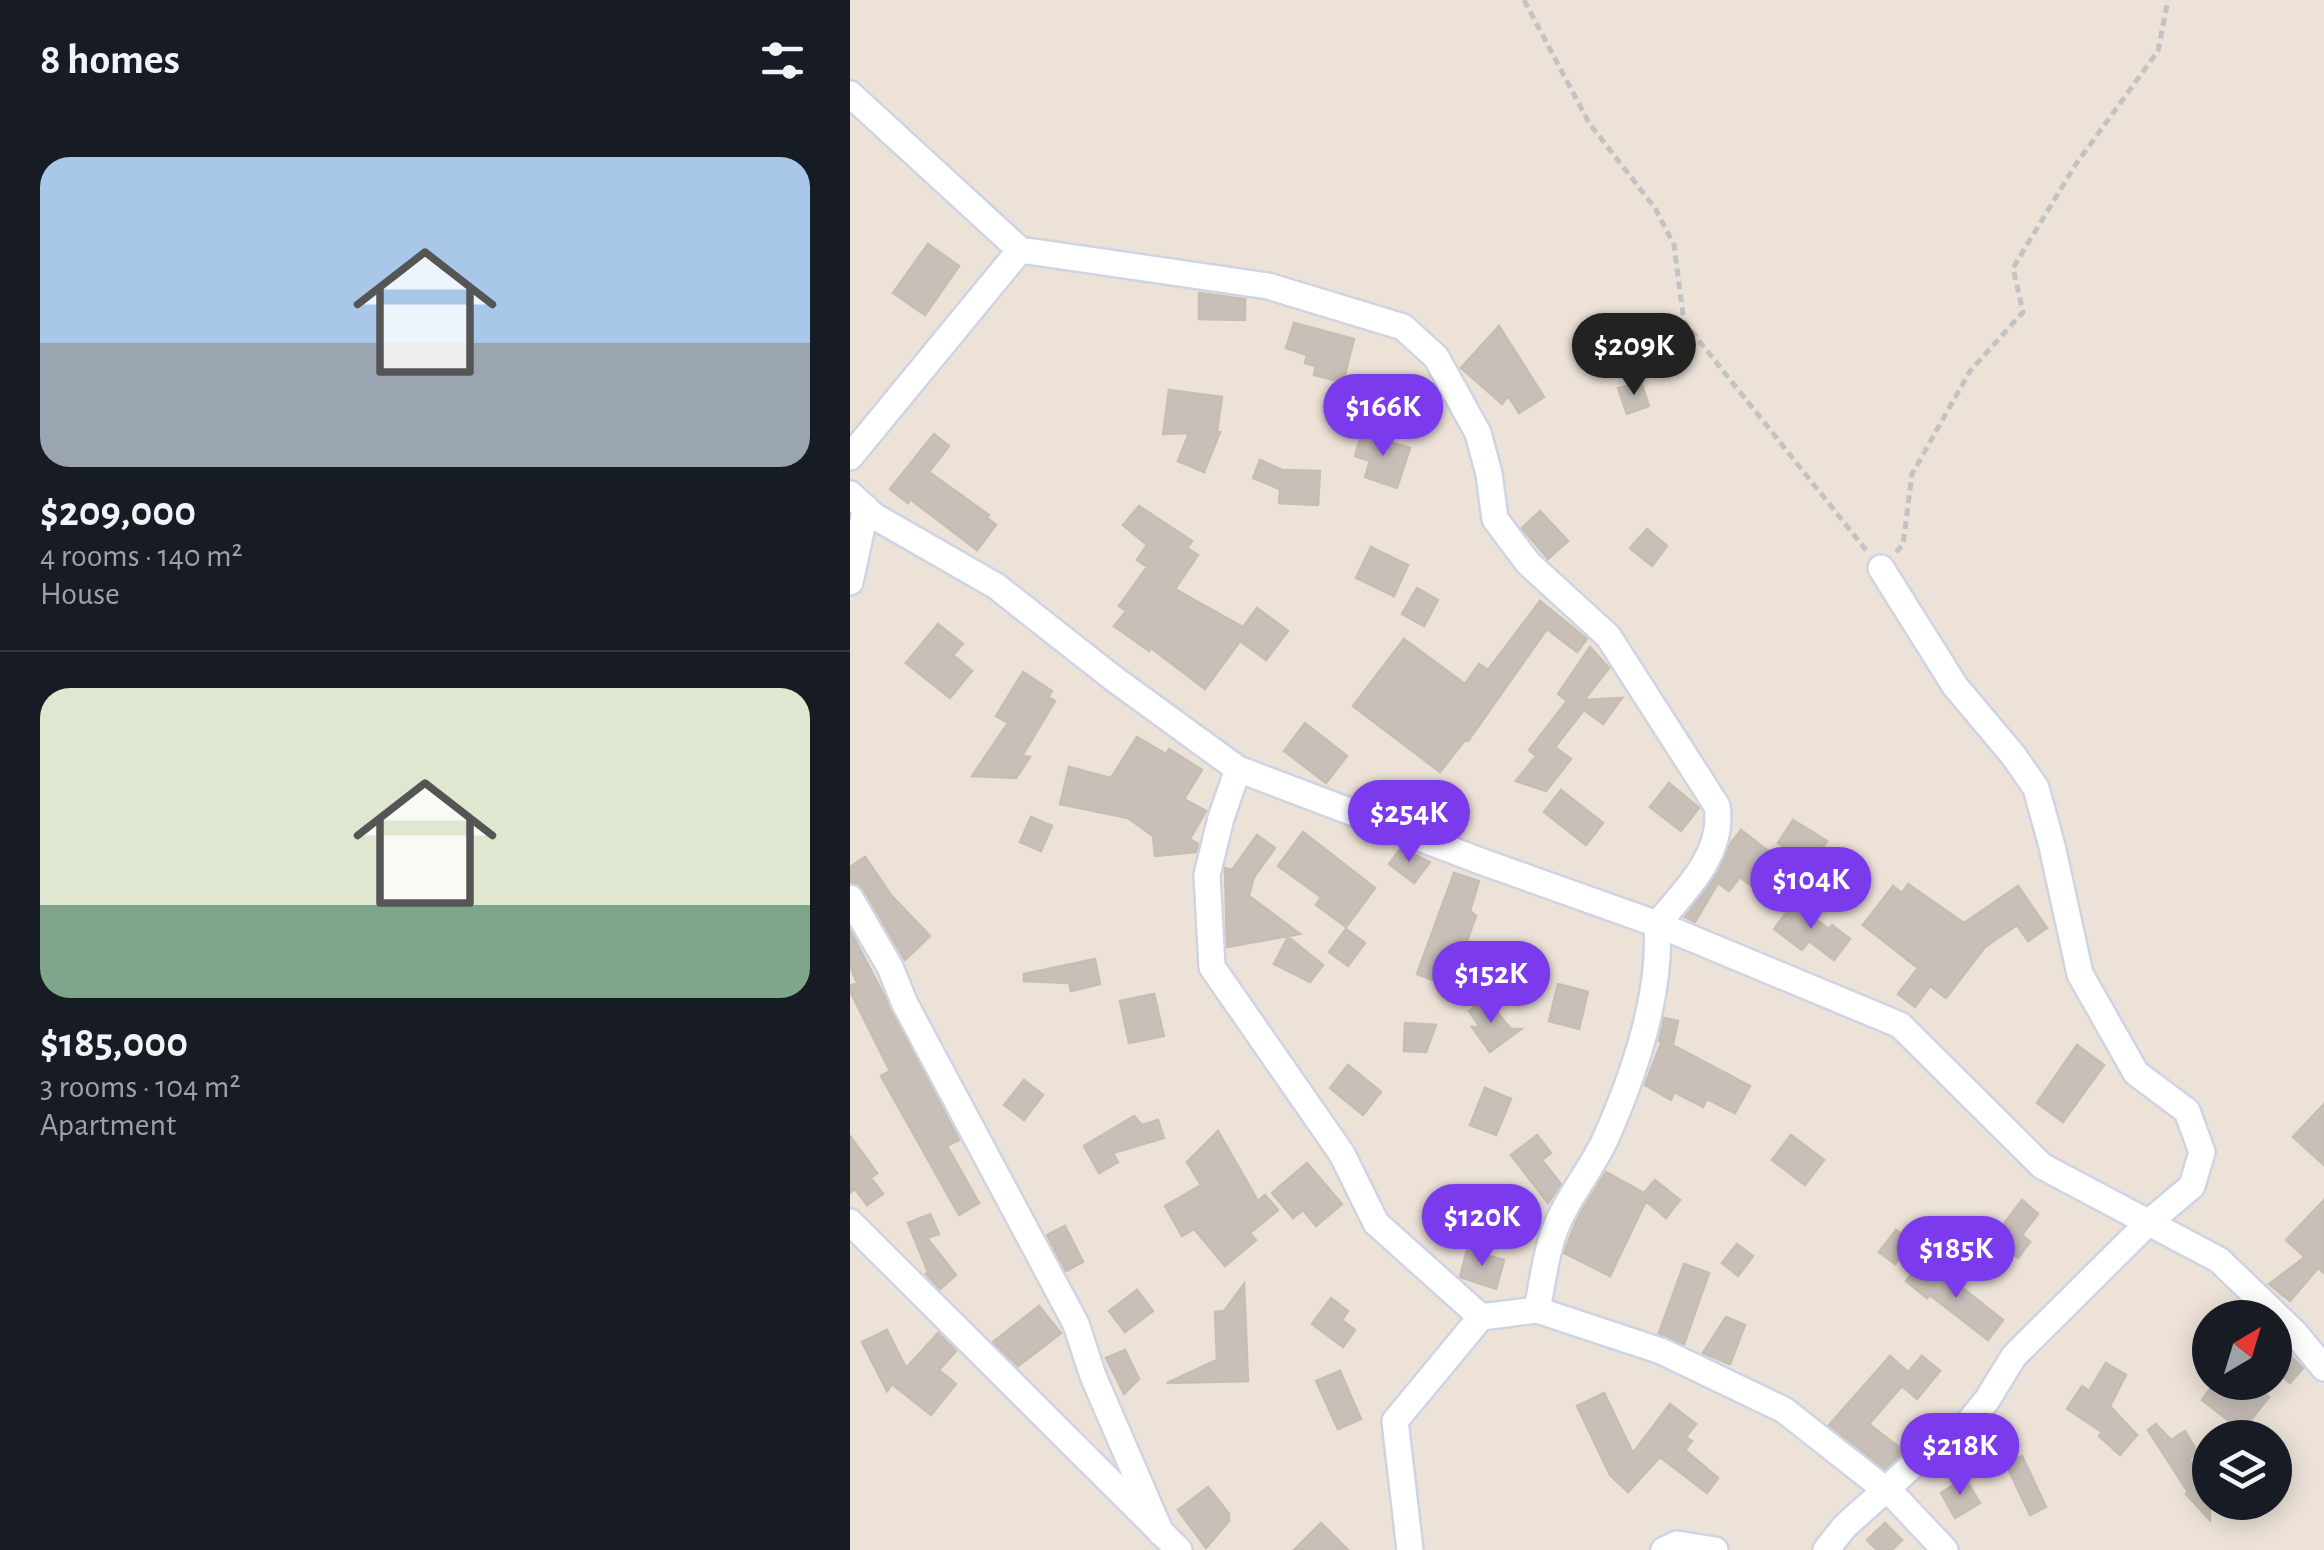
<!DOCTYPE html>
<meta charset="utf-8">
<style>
body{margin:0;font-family:"Alegreya Sans",sans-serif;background:#20242c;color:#f1f3f6;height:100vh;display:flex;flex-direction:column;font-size:38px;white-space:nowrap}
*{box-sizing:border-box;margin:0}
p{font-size:32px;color:#9ea1a6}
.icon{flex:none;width:55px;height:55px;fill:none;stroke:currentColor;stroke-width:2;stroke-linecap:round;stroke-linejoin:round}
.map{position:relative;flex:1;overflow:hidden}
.side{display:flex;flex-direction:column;background:#171b24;width:850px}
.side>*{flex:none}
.needle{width:65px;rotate:38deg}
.controls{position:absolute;left:1342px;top:1300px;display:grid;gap:20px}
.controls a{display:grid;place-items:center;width:100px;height:100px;border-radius:50%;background:#171b24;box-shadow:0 5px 25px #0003;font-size:50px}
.price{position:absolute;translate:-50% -85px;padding:0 22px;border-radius:35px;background:#7c3aed;color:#fff;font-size:32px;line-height:65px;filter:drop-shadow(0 2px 5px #0008)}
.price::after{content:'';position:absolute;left:50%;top:60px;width:30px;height:22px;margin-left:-15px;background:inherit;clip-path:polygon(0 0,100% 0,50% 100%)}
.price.selected{background:#222;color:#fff}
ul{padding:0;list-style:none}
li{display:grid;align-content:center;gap:20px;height:530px;padding:0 40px}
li+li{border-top:2px solid #363941}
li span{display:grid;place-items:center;height:310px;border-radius:30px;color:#555}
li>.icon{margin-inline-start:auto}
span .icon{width:180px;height:180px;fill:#fffc;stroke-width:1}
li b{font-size:42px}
h2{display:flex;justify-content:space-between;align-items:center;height:120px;padding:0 40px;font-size:42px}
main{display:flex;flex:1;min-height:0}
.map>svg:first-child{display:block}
.building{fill:#c7bfb8;stroke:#c7beb2;stroke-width:2.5}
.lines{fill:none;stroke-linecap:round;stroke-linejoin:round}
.street-casing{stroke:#ced4e3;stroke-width:30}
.path{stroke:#c3c3c3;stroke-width:5;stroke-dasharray:8 5;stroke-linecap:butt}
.street{stroke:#fff;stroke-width:25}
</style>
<main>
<section class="side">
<h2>8 homes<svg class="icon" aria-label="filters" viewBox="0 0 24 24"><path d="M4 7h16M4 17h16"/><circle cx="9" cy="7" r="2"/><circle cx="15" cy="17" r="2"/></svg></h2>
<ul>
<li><span style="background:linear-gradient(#a9c7e8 60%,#9aa5b1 0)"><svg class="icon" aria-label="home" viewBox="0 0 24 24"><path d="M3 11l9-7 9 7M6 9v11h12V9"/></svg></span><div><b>$209,000</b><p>4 rooms · 140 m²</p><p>House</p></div></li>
<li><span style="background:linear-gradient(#dfe7d0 70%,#7fa58c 0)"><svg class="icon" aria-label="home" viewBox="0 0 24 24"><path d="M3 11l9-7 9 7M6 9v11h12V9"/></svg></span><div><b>$185,000</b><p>3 rooms · 104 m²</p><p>Apartment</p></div></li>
</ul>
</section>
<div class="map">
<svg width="1474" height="1550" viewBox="0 0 1474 1550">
<rect width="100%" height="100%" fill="#ece2d8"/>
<!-- building -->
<path class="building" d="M 78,244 L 109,266 L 75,315 L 43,293 Z
M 349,293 L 395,299 L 395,320 L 349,319 Z
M 444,323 L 504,339 L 493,382 L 464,375 L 466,366 L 455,363 L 457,355 L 436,348 Z
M 649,326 L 694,397 L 669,413 L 658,396 L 652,404 L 611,368 Z
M 511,382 L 529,398 L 509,421 L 491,405 Z
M 791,382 L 799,406 L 777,414 L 768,388 Z
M 319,390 L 372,397 L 367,431 L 370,432 L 354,472 L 328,461 L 339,433 L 313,434 Z
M 512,433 L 560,448 L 547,488 L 515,477 L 520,461 L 505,456 Z
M 84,434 L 99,446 L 79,472 L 139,515 L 137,518 L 146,525 L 127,550 L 60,499 L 58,503 L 40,489 Z
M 410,460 L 432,470 L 470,471 L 468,505 L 429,503 L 430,489 L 403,478 Z
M 289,506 L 342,541 L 337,548 L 348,555 L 325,589 L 393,627 L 407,608 L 438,631 L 416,660 L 390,641 L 355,689 L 301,648 L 299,651 L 264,626 L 276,611 L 269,606 L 297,567 L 287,560 L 297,545 L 273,525 Z
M 690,511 L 718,541 L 698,559 L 672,528 Z
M 797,529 L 817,546 L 802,566 L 780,548 Z
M 521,547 L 558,565 L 544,596 L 506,578 Z
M 567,588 L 588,600 L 574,626 L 552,614 Z
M 690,601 L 737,639 L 727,652 L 697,629 L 618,741 L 615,740 L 590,772 L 503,706 L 554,639 L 615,684 L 629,664 L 638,670 Z
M 88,624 L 113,644 L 103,655 L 122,671 L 100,698 L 56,663 Z
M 740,647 L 759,668 L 734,700 L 772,698 L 753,724 L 734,710 L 705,747 L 721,759 L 696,791 L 666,781 L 686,756 L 679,750 L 717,701 L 708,694 Z
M 173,672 L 202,691 L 198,697 L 205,701 L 172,756 L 180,757 L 166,778 L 122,776 L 158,723 L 146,716 Z
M 455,723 L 497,756 L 476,783 L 434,751 Z
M 287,737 L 316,754 L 319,749 L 352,770 L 334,799 L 356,811 L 340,839 L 348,844 L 346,852 L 305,856 L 303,836 L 278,818 L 210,804 L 219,767 L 261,778 Z
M 819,783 L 849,808 L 831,831 L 800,807 Z
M 711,790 L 753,823 L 736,845 L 694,812 Z
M 181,817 L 202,826 L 191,851 L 170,842 Z
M 943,820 L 977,841 L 962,865 L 928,843 Z
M 891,830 L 927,858 L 904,888 L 890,877 L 879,891 L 868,883 L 845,922 L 835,917 L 864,879 L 881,843 Z
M 453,832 L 525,888 L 496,927 L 466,905 L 471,897 L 428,866 Z
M 407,835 L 425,848 L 404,877 L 399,896 L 450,934 L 377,947 L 375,868 L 382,870 Z
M 551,848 L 580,862 L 564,883 L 539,864 Z
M 15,857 L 41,895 L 80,936 L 55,960 L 14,890 L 0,881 L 0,867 Z
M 604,873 L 629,881 L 620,911 L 626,916 L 598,993 L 591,983 L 567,974 Z
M 1058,884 L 1114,923 L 1168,886 L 1197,928 L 1178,941 L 1167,925 L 1135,947 L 1096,998 L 1080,986 L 1065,1007 L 1048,994 L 1068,968 L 1013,925 L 1043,886 L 1052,893 Z
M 944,903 L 979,929 L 982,925 L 1000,939 L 984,960 L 959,941 L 952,950 L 924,929 Z
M 496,929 L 515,943 L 498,966 L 479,952 Z
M 0,930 L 109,1140 L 97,1146 L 129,1203 L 109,1215 L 31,1076 L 40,1071 L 0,991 L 0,986 L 7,983 L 0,966 Z
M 438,937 L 473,965 L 460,982 L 424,964 Z
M 245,959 L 250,984 L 221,991 L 219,983 L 174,981 L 174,974 Z
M 708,984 L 738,992 L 729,1029 L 699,1021 Z
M 304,994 L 314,1036 L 279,1043 L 270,1001 Z
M 631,1002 L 638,1002 L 661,1029 L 671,1029 L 640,1052 L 622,1027 L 630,1027 L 619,1011 Z
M 814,1018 L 828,1021 L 823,1044 L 817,1042 L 900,1086 L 885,1113 L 857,1099 L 853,1107 L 824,1092 L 821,1100 L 795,1085 L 812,1041 L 809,1041 Z
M 555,1023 L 586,1025 L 576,1052 L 554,1051 Z
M 1227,1045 L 1254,1065 L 1213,1122 L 1187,1103 Z
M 498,1065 L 531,1092 L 513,1115 L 480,1088 Z
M 174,1080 L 193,1095 L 174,1120 L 154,1105 Z
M 635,1088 L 661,1099 L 646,1135 L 620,1125 Z
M 1474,1104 L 1474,1165 L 1443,1137 Z
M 284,1116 L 292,1125 L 308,1120 L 314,1138 L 263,1153 L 268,1162 L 249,1173 L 234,1146 Z
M 368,1131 L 408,1201 L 415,1195 L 428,1210 L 400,1233 L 406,1240 L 375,1266 L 344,1229 L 332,1236 L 315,1206 L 351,1185 L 337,1162 Z
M 687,1135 L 701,1153 L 692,1160 L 711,1184 L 698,1203 L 661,1155 Z
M 941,1135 L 974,1160 L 955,1185 L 922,1160 Z
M 0,1136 L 27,1173 L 21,1178 L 33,1194 L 17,1205 L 5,1189 L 0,1193 Z
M 457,1163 L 492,1204 L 466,1226 L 453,1210 L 443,1218 L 422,1193 Z
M 756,1172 L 794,1193 L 805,1180 L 830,1200 L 816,1218 L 796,1201 L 760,1276 L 714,1253 L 728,1217 Z
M 1172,1200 L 1188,1214 L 1172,1235 L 1180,1242 L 1168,1258 L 1143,1238 Z
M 1474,1200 L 1474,1273 L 1468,1268 L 1440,1301 L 1419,1284 L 1455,1257 L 1436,1240 Z
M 80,1214 L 89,1234 L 77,1238 L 106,1275 L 90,1289 L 76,1274 L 78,1272 L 58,1223 Z
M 215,1226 L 233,1262 L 216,1271 L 197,1235 Z
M 1046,1230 L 1062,1242 L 1045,1264 L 1029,1252 Z
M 887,1244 L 903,1256 L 888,1276 L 872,1263 Z
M 617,1250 L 654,1260 L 646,1289 L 610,1277 Z
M 1070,1262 L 1102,1287 L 1106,1283 L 1153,1320 L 1138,1340 L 1080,1295 L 1077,1298 L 1056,1281 Z
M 834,1264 L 859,1273 L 834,1344 L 809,1333 Z
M 394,1284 L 398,1381 L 317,1383 L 367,1360 L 365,1312 L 374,1311 Z
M 287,1290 L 303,1311 L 275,1332 L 259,1311 Z
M 481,1298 L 498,1311 L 492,1320 L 505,1330 L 493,1347 L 462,1324 Z
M 189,1306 L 211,1333 L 168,1366 L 143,1342 Z
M 876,1317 L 895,1325 L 880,1364 L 853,1353 Z
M 37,1330 L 56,1368 L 88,1333 L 106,1351 L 89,1370 L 106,1384 L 81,1415 L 42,1384 L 37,1391 L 12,1342 Z
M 275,1350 L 289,1379 L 274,1394 L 256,1358 Z
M 1434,1350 L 1453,1368 L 1440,1383 L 1425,1370 L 1425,1362 Z
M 1040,1356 L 1058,1372 L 1072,1356 L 1090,1371 L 1067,1399 L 1052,1386 L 1019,1424 L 1054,1451 L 1035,1469 L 979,1425 Z
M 1256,1363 L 1276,1375 L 1260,1406 L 1287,1435 L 1270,1455 L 1249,1436 L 1252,1432 L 1217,1409 L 1232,1386 L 1239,1391 Z
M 490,1371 L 511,1419 L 488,1429 L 466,1381 Z
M 1365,1382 L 1400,1382 L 1419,1397 L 1392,1431 L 1352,1400 Z
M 754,1393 L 783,1453 L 820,1404 L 846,1424 L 836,1437 L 842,1441 L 835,1450 L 868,1478 L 857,1493 L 810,1457 L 778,1492 L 760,1475 L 727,1406 Z
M 1306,1424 L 1321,1440 L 1335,1431 L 1348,1453 L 1339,1459 L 1360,1482 L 1360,1520 L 1336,1494 L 1338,1492 L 1298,1430 Z
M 1172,1456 L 1196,1507 L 1180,1515 L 1156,1464 Z
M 1115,1478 L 1130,1503 L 1105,1518 L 1091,1493 Z
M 358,1487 L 379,1514 L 379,1521 L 356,1548 L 328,1510 Z
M 471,1523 L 498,1550 L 444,1550 Z
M 1035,1523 L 1052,1540 L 1042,1550 L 1027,1550 L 1017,1540 Z"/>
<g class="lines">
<defs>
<path id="street" d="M 0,94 L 170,250 L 0,457
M 170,250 L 418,286 L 553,327 L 586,357 L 628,433 L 639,474 L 645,519 L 678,563 L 758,636 L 867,806 C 875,853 835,891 807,924 C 812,995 784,1075 755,1140 C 740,1172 715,1200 703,1235 C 695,1258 692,1286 687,1310
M 0,494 L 24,516 L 146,586 L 263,678 L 388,769 L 633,862 L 807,924 L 1050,1025 L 1192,1166 L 1369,1260 L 1445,1333 L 1474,1368
M 0,582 L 16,508
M 388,769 L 371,818 L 357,875 L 362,967 L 492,1154 L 526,1223 L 631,1317 L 687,1310 L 811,1351 L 934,1410 L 1046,1498 L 1095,1550
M 0,898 L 40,967 L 55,1004 L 226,1324 L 243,1376 L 311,1533
M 0,1222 L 329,1550
M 560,1550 L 545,1421 L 631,1317
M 814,1550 L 827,1544 L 865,1550
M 976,1550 L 995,1526 L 1081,1449 L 1111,1432 L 1137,1400 L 1164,1356 L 1298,1223 L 1342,1186 L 1352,1152 L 1337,1111 L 1286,1073 L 1230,974 L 1202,846 L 1186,788 L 1163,755 L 1105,686 L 1031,568"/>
</defs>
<!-- street casing -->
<use href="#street" class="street-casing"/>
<!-- path -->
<path class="path" d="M 674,0 L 739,123 L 805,208 L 824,245 L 834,322 L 1016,550
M 1046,552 L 1053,545 L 1062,474 L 1120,371 L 1173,312 L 1163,268 L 1226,164 L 1308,51 L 1318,0"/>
<!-- street -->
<use href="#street" class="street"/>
</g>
</svg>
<div class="controls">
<a><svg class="needle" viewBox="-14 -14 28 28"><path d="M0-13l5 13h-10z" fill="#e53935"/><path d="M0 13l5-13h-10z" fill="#9ea1a6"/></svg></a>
<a><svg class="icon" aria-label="layers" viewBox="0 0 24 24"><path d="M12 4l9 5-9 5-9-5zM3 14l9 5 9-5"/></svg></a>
</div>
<b class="price selected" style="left:784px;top:398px">$209K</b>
<b class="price" style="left:533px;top:459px">$166K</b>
<b class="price" style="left:559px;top:865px">$254K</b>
<b class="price" style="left:961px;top:932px">$104K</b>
<b class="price" style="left:641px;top:1026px">$152K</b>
<b class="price" style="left:632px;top:1269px">$120K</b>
<b class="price" style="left:1106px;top:1301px">$185K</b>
<b class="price" style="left:1110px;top:1498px">$218K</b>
</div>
</main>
